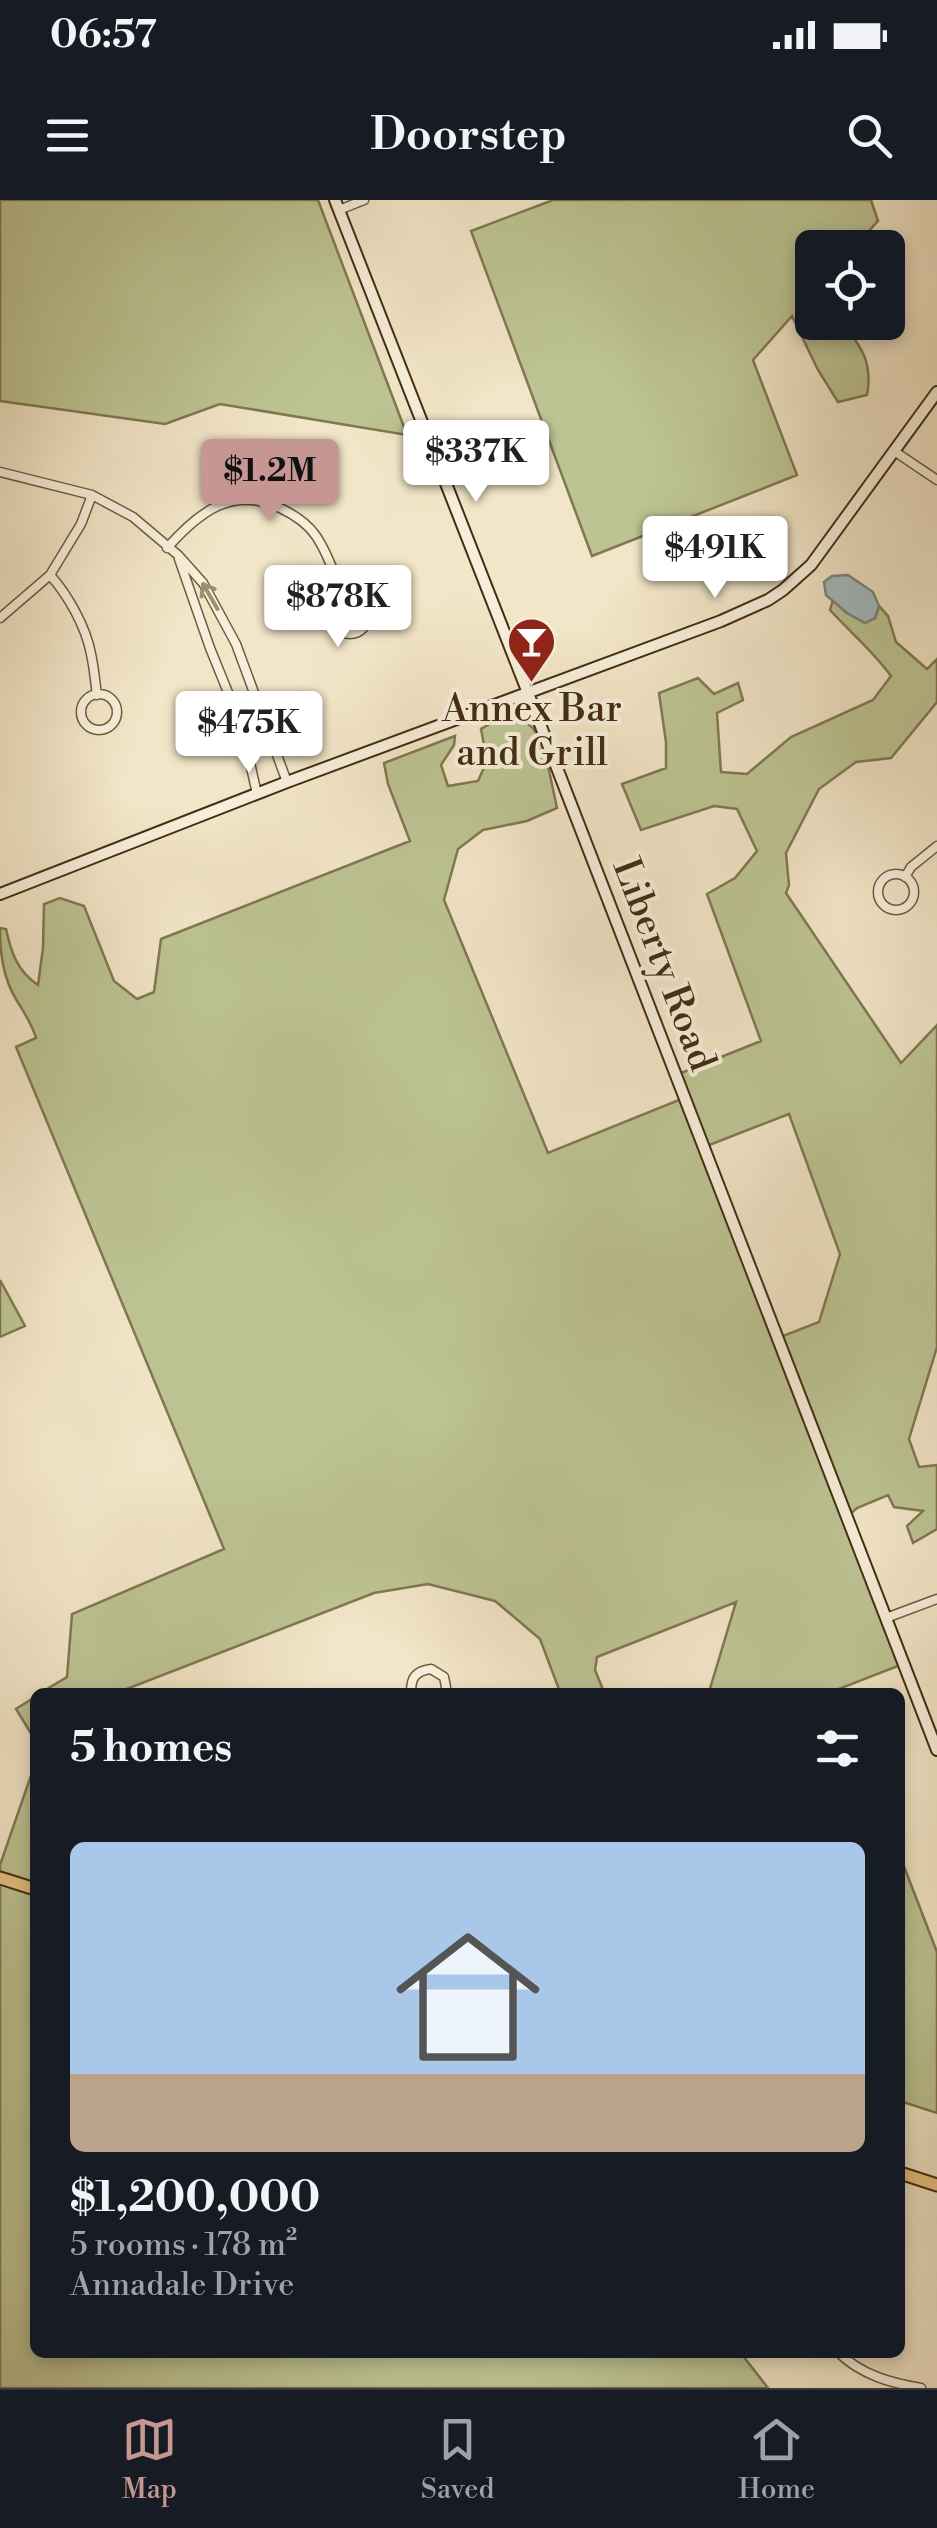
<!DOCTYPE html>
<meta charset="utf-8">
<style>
body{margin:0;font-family:"Libre Bodoni",serif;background:#242831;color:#f1f3f6;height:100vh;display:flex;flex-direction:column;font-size:38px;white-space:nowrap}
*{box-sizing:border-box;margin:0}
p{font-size:32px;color:#9ea1a6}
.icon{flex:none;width:55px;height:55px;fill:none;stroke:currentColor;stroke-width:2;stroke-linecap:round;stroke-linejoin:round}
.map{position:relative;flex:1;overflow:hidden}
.panel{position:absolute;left:30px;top:1488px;width:875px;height:670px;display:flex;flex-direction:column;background:#171b24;border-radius:15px;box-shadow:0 5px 15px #0003}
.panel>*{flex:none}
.tools{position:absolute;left:795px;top:30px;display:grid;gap:20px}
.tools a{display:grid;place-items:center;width:110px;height:110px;border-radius:15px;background:#171b24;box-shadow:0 5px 15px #0003;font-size:50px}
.price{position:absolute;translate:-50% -85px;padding:0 22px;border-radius:10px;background:#fff;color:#222;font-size:32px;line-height:65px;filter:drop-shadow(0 2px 5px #0008)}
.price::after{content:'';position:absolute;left:50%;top:60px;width:30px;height:22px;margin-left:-15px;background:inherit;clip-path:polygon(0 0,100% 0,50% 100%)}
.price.active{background:#c59692;color:#111}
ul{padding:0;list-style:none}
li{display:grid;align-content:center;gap:20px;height:530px;padding:0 40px}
li span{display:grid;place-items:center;height:310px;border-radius:15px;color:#555}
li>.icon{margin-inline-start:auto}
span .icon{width:180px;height:180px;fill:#fffc;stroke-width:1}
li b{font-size:42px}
h2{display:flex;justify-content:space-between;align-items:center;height:120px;padding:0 40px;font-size:42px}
.status{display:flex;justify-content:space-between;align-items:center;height:70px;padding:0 50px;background:#171b24;direction:ltr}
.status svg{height:28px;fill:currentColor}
header{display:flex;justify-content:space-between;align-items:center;height:130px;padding:0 40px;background:#171b24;font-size:45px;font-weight:600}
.menu{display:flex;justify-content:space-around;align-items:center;height:140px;border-top:2px solid #363941;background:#171b24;font-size:28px;color:#9ea1a6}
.menu a{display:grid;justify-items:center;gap:5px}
.menu .active{color:#c59692}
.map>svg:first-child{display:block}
.green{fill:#bdc494;stroke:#807852;stroke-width:2.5;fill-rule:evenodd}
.water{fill:#a2bcc1;stroke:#7c837b;stroke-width:2.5}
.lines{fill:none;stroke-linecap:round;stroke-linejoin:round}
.street-casing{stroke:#705b3f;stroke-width:11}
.secondary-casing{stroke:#442d11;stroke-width:14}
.primary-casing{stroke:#442d11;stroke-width:15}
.street{stroke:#f7efdb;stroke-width:8}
.secondary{stroke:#f7efdb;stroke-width:10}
.primary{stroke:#e9c384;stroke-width:11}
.oneway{stroke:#9e8e76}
.labels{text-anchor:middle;stroke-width:8;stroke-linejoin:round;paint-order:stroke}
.poi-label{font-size:38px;fill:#442d11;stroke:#f7efdb}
.street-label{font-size:38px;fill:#442d11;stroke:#f7efdb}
</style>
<div class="status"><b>06:57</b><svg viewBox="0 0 49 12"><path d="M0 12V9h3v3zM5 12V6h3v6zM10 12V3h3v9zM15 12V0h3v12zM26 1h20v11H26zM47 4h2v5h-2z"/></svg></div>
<header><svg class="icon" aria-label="menu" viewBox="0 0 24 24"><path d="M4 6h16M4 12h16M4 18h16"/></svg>Doorstep<svg class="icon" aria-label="search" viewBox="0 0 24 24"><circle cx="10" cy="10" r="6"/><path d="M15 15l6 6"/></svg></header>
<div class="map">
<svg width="937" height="2188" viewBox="0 0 937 2188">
<rect width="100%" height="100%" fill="#f2e6c8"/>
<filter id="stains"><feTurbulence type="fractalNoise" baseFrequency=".002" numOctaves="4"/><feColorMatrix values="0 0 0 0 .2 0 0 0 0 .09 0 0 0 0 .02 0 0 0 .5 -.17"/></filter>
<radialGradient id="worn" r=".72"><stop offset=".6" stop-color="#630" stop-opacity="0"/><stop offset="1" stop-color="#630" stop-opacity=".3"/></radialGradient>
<!-- green -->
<path class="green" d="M 0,0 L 318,0 L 407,235 L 220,204 L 165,224 L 0,201 Z
M 553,0 L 871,0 L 878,21 L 854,47 L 812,48 L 812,122 L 843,123 C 862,148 873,163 867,195 L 838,202 L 818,170 L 792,116 L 753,160 L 797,275 L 592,356 L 471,31 Z
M 833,400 L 847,413 L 875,418 L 879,406 L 888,416 L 896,442 L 927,469 L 937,459 L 937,502 L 891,558 L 856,562 L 819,589 L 786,653 L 789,685 L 786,693 L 901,863 L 937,825 L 937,1147 L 909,1239 L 919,1267 L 937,1265 L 937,1329 L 913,1343 L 907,1326 L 923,1311 L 894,1307 L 888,1295 L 857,1308 L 847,1317 L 903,1464 L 836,1490 L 836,1492 L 709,1492 L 736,1402 L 597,1457 L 595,1470 L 604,1492 L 560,1492 L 540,1439 L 495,1401 L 428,1384 L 374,1393 L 119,1492 L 42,1492 L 67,1477 L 72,1414 L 224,1349 L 16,847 L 36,838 C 32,824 25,814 17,801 C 3,778 0,754 0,728 L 6,729 C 11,752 17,771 38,785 L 43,748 L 44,704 L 60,698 L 84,706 L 114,781 L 137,799 L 154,792 L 161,739 L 410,641 L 388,584 L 384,563 L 455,536 L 454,545 L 441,565 L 448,586 L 478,581 L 487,561 L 481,529 L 512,511 L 533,528 L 544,547 L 557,608 L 527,621 L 483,630 L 458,649 L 444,700 L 548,953 L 684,898 L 676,875 L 761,841 L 707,694 L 735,678 L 757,651 L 737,609 L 714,606 L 641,630 L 622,584 L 666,568 L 666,542 L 659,493 L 698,478 L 714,494 L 738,483 L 743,500 L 717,513 L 721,572 L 747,574 L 791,537 L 873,500 L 891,476 C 873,451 851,433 830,410 ZM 789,914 L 840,1054 L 819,1122 L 778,1138 L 704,947 Z
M 0,1080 L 25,1126 L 0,1137 Z
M 35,1497 L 35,1540 L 16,1509 Z
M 35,1564 L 35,2152 L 740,2152 L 768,2188 L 0,2188 L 0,1665 Z
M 900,1656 L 937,1752 L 937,1913 L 900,1901 Z"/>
<!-- water -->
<path class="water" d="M 848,375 L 873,392 L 879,406 L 875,418 L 865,423 L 847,413 L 826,395 L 824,382 L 832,376 Z"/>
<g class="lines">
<defs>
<path id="street" d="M 339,10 L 364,0
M 894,251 L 937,280
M 0,272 L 92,295 L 133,317 L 178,355 L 203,383 L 236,444 L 287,582
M 167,348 C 198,313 232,285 280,308 C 295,315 307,323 316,336 C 329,355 336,379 345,400
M 179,359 L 210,448 L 242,527 L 257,594
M 50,375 C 68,395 86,427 91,454 C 94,467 95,481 97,495
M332 416a18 18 0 1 1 36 0a18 18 0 1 1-36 0Z
M 0,418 L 50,375 L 81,324 L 92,295
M81 512a18 18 0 1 1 36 0a18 18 0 1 1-36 0Z
M 238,515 C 240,507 244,501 252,502 L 259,507
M878 692a18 18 0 1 1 36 0a18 18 0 1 1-36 0Z
M 905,677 L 911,667 L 937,646
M 886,1418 L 937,1399
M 411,1492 C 411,1477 416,1471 431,1469 L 444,1477 L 446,1487 L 445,1492
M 838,2152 C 861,2175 891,2183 921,2188"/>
<path id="secondary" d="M 335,0 L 528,493 L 937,1550
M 0,694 L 287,582 L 721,421 L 768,400 L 783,390 L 811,365 L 937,192"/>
<path id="primary" d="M 0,1678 L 35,1689
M 900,1973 L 937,1985"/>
</defs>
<!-- street casing -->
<use href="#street" class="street-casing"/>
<!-- secondary casing -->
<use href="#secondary" class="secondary-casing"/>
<!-- primary casing -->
<use href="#primary" class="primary-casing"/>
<!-- street -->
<use href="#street" class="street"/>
<!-- secondary -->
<use href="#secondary" class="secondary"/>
<!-- primary -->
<use href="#primary" class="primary"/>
</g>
<!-- one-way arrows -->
<defs><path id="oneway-shaft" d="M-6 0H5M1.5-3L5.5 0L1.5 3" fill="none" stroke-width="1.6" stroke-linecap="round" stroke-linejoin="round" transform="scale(2.5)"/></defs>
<use class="oneway" href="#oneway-shaft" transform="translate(210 396) rotate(-120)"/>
<!-- icons -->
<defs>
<symbol id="bar-pin" viewBox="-11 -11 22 30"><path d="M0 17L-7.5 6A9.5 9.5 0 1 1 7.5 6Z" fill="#8f2418" stroke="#f7efdb"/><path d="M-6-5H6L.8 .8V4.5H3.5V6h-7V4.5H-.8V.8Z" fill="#fff"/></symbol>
</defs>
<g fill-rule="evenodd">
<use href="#bar-pin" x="504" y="414" width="55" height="75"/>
</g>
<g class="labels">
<!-- poi labels -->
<g class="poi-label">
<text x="532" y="521">Annex Bar<tspan x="532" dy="44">and Grill</tspan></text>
</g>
<!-- street labels -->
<g class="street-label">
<text transform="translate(665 764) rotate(69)" y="13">Liberty Road</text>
</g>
</g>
<rect width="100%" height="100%" filter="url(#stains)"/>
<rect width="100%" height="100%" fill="url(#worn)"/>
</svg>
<div class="tools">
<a><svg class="icon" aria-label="locate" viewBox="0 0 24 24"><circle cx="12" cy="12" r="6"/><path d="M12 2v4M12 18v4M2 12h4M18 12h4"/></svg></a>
</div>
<b class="price" style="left:476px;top:305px">$337K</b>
<b class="price active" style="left:270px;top:324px">$1.2M</b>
<b class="price" style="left:715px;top:401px">$491K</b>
<b class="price" style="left:338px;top:450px">$878K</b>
<b class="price" style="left:249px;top:576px">$475K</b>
<section class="panel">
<h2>5 homes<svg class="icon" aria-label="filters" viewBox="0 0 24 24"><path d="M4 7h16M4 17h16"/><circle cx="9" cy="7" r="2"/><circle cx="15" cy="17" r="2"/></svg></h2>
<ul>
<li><span style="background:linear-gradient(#a9c7e8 75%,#b9a48a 0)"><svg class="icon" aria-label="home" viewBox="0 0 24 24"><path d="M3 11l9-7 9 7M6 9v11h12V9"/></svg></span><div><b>$1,200,000</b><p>5 rooms · 178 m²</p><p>Annadale Drive</p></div></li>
</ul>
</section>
</div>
<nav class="menu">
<a class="active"><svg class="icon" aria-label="map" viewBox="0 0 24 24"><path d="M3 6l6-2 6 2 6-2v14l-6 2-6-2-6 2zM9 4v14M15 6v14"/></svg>Map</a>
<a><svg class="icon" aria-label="saved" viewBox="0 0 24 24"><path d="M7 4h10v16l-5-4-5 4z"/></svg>Saved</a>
<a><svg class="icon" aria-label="home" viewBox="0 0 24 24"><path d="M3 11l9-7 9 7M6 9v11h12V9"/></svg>Home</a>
</nav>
